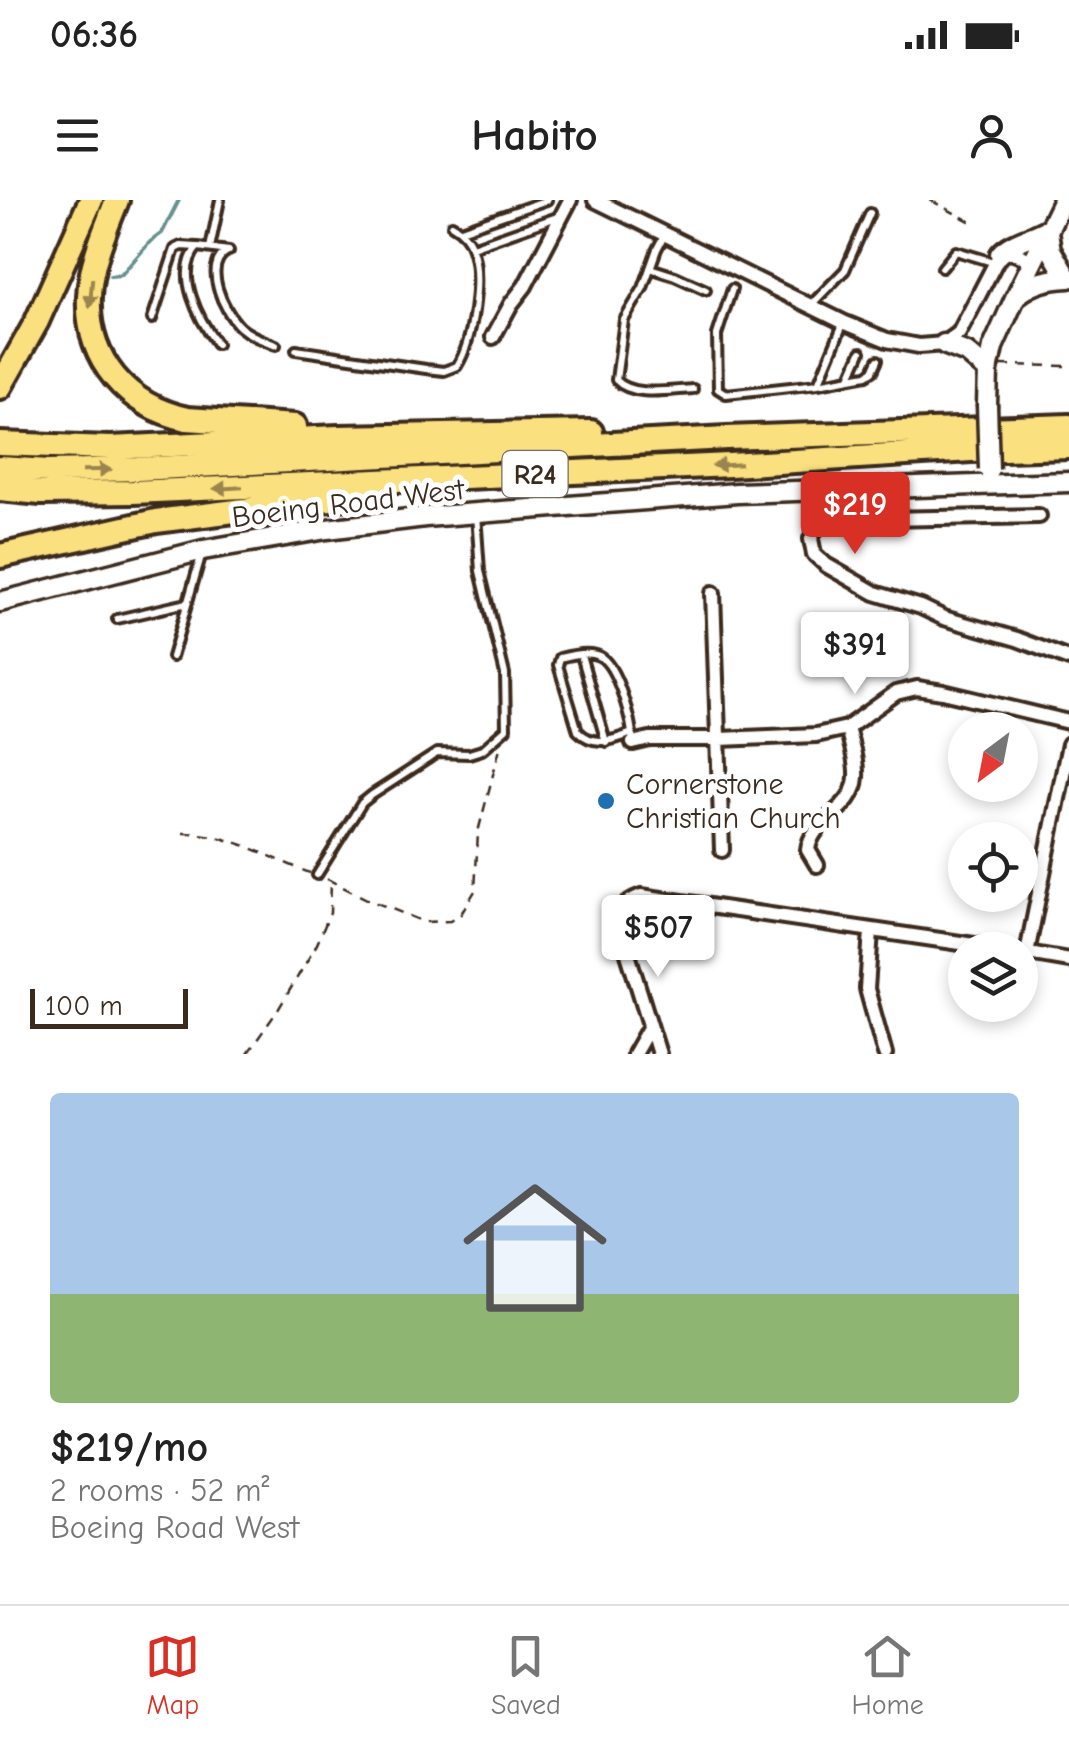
<!DOCTYPE html>
<meta charset="utf-8">
<style>
body{margin:0;font-family:"Comic Neue",sans-serif;background:#f6f6f6;color:#222;height:100vh;display:flex;flex-direction:column;font-size:38px;white-space:nowrap}
*{box-sizing:border-box;margin:0}
p{font-size:32px;color:#767676}
.icon{flex:none;width:55px;height:55px;fill:none;stroke:currentColor;stroke-width:2;stroke-linecap:round;stroke-linejoin:round}
.map{position:relative;height:854px;overflow:hidden}
.side{display:flex;flex-direction:column;background:#fff;flex:1}
.side>*{flex:none}
.needle{width:65px;rotate:212deg}
.tools{position:absolute;left:948px;top:512px;display:grid;gap:20px}
.tools a{display:grid;place-items:center;width:90px;height:90px;border-radius:50%;background:#fff;box-shadow:0 5px 15px #0003;font-size:50px}
.scale{position:absolute;left:30px;bottom:25px;width:158px;box-sizing:border-box;padding-left:10px;border:5px solid #3b2a1e;border-top:0;font-size:28px;line-height:35px;white-space:nowrap;color:#3b2a1e;-webkit-text-stroke:8px #fff;paint-order:stroke}
.price{position:absolute;translate:-50% -85px;padding:0 22px;border-radius:10px;background:#fff;color:#222;font-size:32px;line-height:65px;filter:drop-shadow(0 2px 5px #0008)}
.price::after{content:'';position:absolute;left:50%;top:60px;width:30px;height:22px;margin-left:-15px;background:inherit;clip-path:polygon(0 0,100% 0,50% 100%)}
.price.current{background:#d93025;color:#fff}
ul{padding:0;list-style:none}
li{display:grid;align-content:center;gap:20px;height:530px;padding:0 50px}
li span{display:grid;place-items:center;height:310px;border-radius:10px;color:#555}
li>.icon{margin-inline-start:auto}
span .icon{width:180px;height:180px;fill:#fffc;stroke-width:1}
li b{font-size:42px}
.status{display:flex;justify-content:space-between;align-items:center;height:70px;padding:0 50px;background:#fff;direction:ltr}
.status svg{height:28px;fill:currentColor}
header{display:flex;justify-content:space-between;align-items:center;height:130px;padding:0 50px;background:#fff;font-size:45px;font-weight:700}
.menu{display:flex;justify-content:space-around;align-items:center;height:140px;border-top:2px solid #e0e0e0;background:#fff;font-size:28px;color:#767676}
.menu a{display:grid;justify-items:center;gap:5px}
.menu .current{color:#d93025}
.map>svg:first-child{display:block}
.lines{fill:none;stroke-linecap:round;stroke-linejoin:round}
.stream{stroke:#66918f;stroke-width:4}
.lane-casing{stroke:#3b2a1e;stroke-width:14}
.street-casing{stroke:#3b2a1e;stroke-width:20}
.secondary-casing{stroke:#3b2a1e;stroke-width:25}
.highway-casing{stroke:#3b2a1e;stroke-width:30}
.path{stroke:#3b2a1e;stroke-width:2.5;stroke-dasharray:10 8;stroke-linecap:butt}
.lane{stroke:#fff;stroke-width:6}
.street{stroke:#fff;stroke-width:12}
.secondary{stroke:#fff;stroke-width:18}
.highway{stroke:#fbe080;stroke-width:22}
.secondary-bridge-casing{stroke:#3b2a1e;stroke-width:25;stroke-linecap:butt}
.secondary-bridge{stroke:#fff;stroke-width:18}
.oneway{fill:#9b854f}
.poi-dot{fill:#1f6fb2;stroke:#fff;stroke-width:4}
.labels{text-anchor:middle;stroke-width:10;stroke-linejoin:round;paint-order:stroke}
.shield{fill:#fff;stroke:#766a62;stroke-width:2.5}
.shield-label{font-size:28px;font-weight:bold;fill:#3b2a1e}
.street-label{font-size:30px;fill:#3b2a1e;stroke:#fff}
.poi-label{font-size:30px;fill:#3b2a1e;stroke:#fff;text-anchor:start}
</style>
<div class="status"><b>06:36</b><svg viewBox="0 0 49 12"><path d="M0 12V9h3v3zM5 12V6h3v6zM10 12V3h3v9zM15 12V0h3v12zM26 1h20v11H26zM47 4h2v5h-2z"/></svg></div>
<header><svg class="icon" aria-label="menu" viewBox="0 0 24 24"><path d="M4 6h16M4 12h16M4 18h16"/></svg>Habito<svg class="icon" aria-label="person" viewBox="0 0 24 24"><circle cx="12" cy="8" r="4"/><path d="M4 21q1-7 8-7t8 7"/></svg></header>
<div class="map">
<svg width="1069" height="854" viewBox="0 0 1069 854">
<rect width="100%" height="100%" fill="#fff"/>
<filter id="ink" filterUnits="userSpaceOnUse"><feTurbulence type="fractalNoise" baseFrequency=".01" numOctaves="2"/><feDisplacementMap in="SourceGraphic" scale="20" xChannelSelector="R" yChannelSelector="G"/><feConvolveMatrix kernelMatrix="1 2 1 2 8 2 1 2 1" color-interpolation-filters="sRGB"/></filter>
<g filter="url(#ink)">
<g class="lines">
<!-- stream -->
<path class="stream" d="M 110,76 L 121,75 L 150,42 L 162,33 L 179,0"/>
<defs>
<path id="lane" d="M 461,30 L 547,0
M 665,34 L 657,49 L 643,88 L 624,120 L 616,180 C 633,198 670,190 693,189
M 472,47 L 560,16
M 210,48 L 220,0
M 228,51 C 201,64 224,112 240,127 C 250,136 263,140 276,145
M 650,68 L 675,76 L 706,90
M 942,68 L 956,51 L 993,62
M 732,89 L 717,135 L 718,189 L 726,194 L 818,184
M 811,105 L 845,70 L 870,13
M 152,119 L 175,49 L 181,46 L 197,47
M 843,124 L 818,184 L 867,175 L 873,171 L 878,160
M 217,144 C 200,121 173,73 198,47 L 229,51
M 296,150 L 426,169 L 444,171 L 457,166 C 473,141 482,77 472,49 C 469,38 461,30 452,25
M 850,177 L 861,152
M 117,419 L 187,403
M 581,455 L 606,542
M 172,457 L 202,353
M 632,533 C 613,541 593,547 578,531 L 558,465 L 560,458 C 571,455 589,451 599,456 C 618,465 632,523 633,543
M 317,675 L 362,603 L 372,595 L 437,553 L 469,554 L 482,550 L 506,529 L 505,474 L 480,371 L 476,314"/>
<path id="street" d="M 595,0 L 843,122 L 887,140 L 919,146 L 944,144 L 959,133 L 1000,54 L 1011,52 L 1034,61
M 493,137 L 511,104 L 525,86 L 570,0
M 1039,316 L 831,320 L 817,325 L 811,339 L 814,354 L 826,365 L 875,393 L 921,407 L 944,418 L 1017,439 L 1069,459
M 713,393 L 722,650
M 633,543 L 650,539 L 719,539 L 816,535 L 847,528 L 896,493 L 917,488 L 943,492 L 1069,522
M 817,665 L 808,650 C 811,619 854,611 856,577 C 857,561 851,544 847,528
M 871,731 L 867,789 L 885,854
M 1022,752 L 1069,760
M 1027,753 L 1069,544
M 634,854 L 650,826
M 659,854 L 619,725 C 620,708 625,702 641,696 L 1008,750"/>
<path id="secondary" d="M 1048,32 L 1051,50 L 1065,74
M 1000,54 C 1011,41 1035,37 1050,27
M 1019,94 C 1034,82 1050,79 1069,78
M 944,144 L 967,153 L 988,171
M 987,205 L 988,171 L 993,147 L 1015,98 L 1063,0
M 0,402 L 203,350 L 327,329 L 425,317 L 737,293 L 1069,282"/>
<path id="highway" d="M 117,0 C 105,31 90,64 89,97 C 86,160 127,206 187,219 L 295,226
M 0,187 L 37,121 L 91,0
M 0,244 L 110,248 L 338,237 L 591,232
M 0,268 L 49,271 L 138,269 L 727,238 L 1069,226
M 0,289 L 41,293 L 133,292 L 730,265 L 971,250 L 1069,247
M 0,356 L 156,321 L 362,295"/>
</defs>
<!-- lane casing -->
<use href="#lane" class="lane-casing"/>
<!-- street casing -->
<use href="#street" class="street-casing"/>
<!-- secondary casing -->
<use href="#secondary" class="secondary-casing"/>
<!-- highway casing -->
<use href="#highway" class="highway-casing"/>
<!-- path -->
<path class="path" d="M 930,0 L 975,24
M 1001,165 L 1069,166
M 183,633 C 229,633 268,657 310,673
M 327,679 L 367,699 L 424,722 L 450,721 L 461,714 L 475,691 L 478,632 L 501,544
M 247,854 L 278,810 L 317,744 L 330,713 L 331,682"/>
<!-- lane -->
<use href="#lane" class="lane"/>
<!-- street -->
<use href="#street" class="street"/>
<!-- secondary -->
<use href="#secondary" class="secondary"/>
<!-- highway -->
<use href="#highway" class="highway"/>
<defs>
<path id="secondary-bridge" d="M 987,205 L 989,269"/>
</defs>
<!-- secondary-bridge casing -->
<use href="#secondary-bridge" class="secondary-bridge-casing"/>
<!-- secondary-bridge -->
<use href="#secondary-bridge" class="secondary-bridge"/>
</g>
<!-- one-way arrows -->
<defs><path id="oneway-solid" d="M-6-.8H1V-3.2L6.5 0L1 3.2V.8H-6Z" transform="scale(2.5)"/></defs>
<g class="oneway">
<use href="#oneway-solid" transform="translate(91 93) rotate(95)"/>
<use href="#oneway-solid" transform="translate(727 265) rotate(177)"/>
<use href="#oneway-solid" transform="translate(97 270) rotate(-1)"/>
<use href="#oneway-solid" transform="translate(228 288) rotate(177)"/>
</g>
</g>
<!-- markers -->
<circle class="poi-dot" cx="606" cy="601" r="10"/>
<g class="labels">
<!-- shield labels -->
<rect class="shield" x="502.5" y="251" width="65" height="46" rx="8"/>
<g class="shield-label">
<text x="535" y="284">R24</text>
</g>
<!-- street labels -->
<g class="street-label">
<text transform="translate(348 303) rotate(-7)" y="10">Boeing Road West</text>
</g>
<!-- poi labels -->
<g class="poi-label">
<text x="626" y="594">Cornerstone<tspan x="626" dy="34">Christian Church</tspan></text>
</g>
</g>
</svg>
<div class="tools">
<a><svg class="needle" viewBox="-14 -14 28 28"><path d="M0-13l5 13h-10z" fill="#e53935"/><path d="M0 13l5-13h-10z" fill="#767676"/></svg></a>
<a><svg class="icon" aria-label="locate" viewBox="0 0 24 24"><circle cx="12" cy="12" r="6"/><path d="M12 2v4M12 18v4M2 12h4M18 12h4"/></svg></a>
<a><svg class="icon" aria-label="layers" viewBox="0 0 24 24"><path d="M12 4l9 5-9 5-9-5zM3 14l9 5 9-5"/></svg></a>
</div>
<div class="scale">100 m</div>
<b class="price current" style="left:855px;top:357px">$219</b>
<b class="price" style="left:855px;top:497px">$391</b>
<b class="price" style="left:658px;top:780px">$507</b>
</div>
<section class="side">
<ul>
<li><span style="background:linear-gradient(#a9c7e8 65%,#8fb573 0)"><svg class="icon" aria-label="home" viewBox="0 0 24 24"><path d="M3 11l9-7 9 7M6 9v11h12V9"/></svg></span><div><b>$219/mo</b><p>2 rooms · 52 m²</p><p>Boeing Road West</p></div></li>
</ul>
</section>
<nav class="menu">
<a class="current"><svg class="icon" aria-label="map" viewBox="0 0 24 24"><path d="M3 6l6-2 6 2 6-2v14l-6 2-6-2-6 2zM9 4v14M15 6v14"/></svg>Map</a>
<a><svg class="icon" aria-label="saved" viewBox="0 0 24 24"><path d="M7 4h10v16l-5-4-5 4z"/></svg>Saved</a>
<a><svg class="icon" aria-label="home" viewBox="0 0 24 24"><path d="M3 11l9-7 9 7M6 9v11h12V9"/></svg>Home</a>
</nav>
